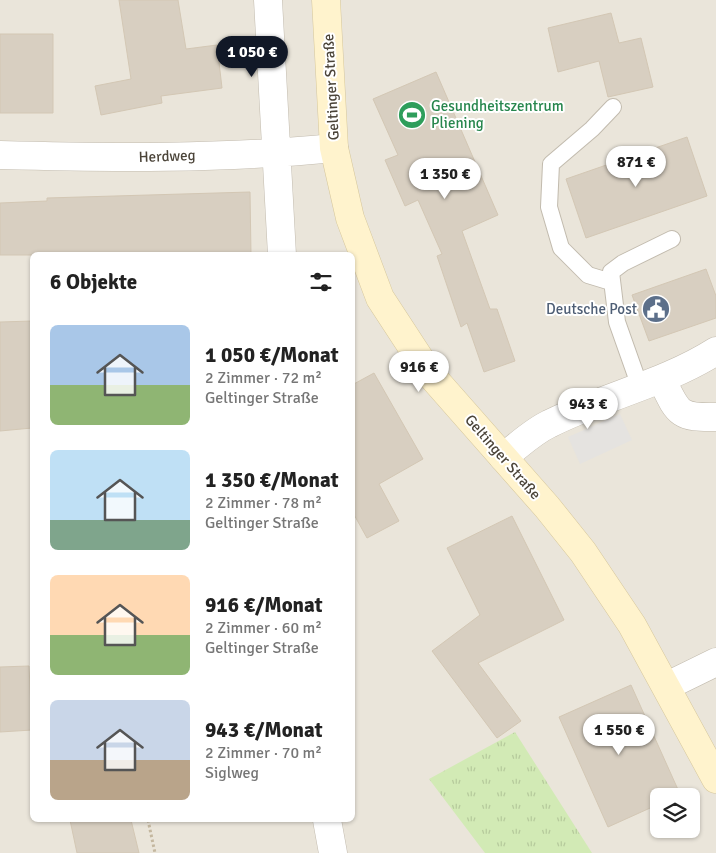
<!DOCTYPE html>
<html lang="de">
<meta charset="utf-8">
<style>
body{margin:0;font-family:Signika,sans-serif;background:#f2f2f2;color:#222;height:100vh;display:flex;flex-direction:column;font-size:19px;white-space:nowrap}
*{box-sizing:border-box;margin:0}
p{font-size:16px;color:#767676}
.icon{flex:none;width:28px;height:28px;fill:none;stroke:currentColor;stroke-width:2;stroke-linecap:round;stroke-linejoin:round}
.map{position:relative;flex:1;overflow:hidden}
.details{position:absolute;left:30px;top:252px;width:325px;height:570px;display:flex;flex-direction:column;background:#fff;border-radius:8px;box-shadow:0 1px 4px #0004}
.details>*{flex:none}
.buttons{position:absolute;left:650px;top:788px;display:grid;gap:10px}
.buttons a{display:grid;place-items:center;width:50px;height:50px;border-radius:8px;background:#fff;box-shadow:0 1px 4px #0004;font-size:25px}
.price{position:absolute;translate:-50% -42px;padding:0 11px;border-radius:18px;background:#fff;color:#222;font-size:16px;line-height:32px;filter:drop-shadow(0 1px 2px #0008)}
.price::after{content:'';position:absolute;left:50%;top:30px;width:15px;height:11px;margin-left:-8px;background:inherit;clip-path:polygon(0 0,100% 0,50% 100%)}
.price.on{background:#111827;color:#fff}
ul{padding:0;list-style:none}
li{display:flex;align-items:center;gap:15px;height:125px;padding:0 20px}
li span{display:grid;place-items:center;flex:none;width:140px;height:100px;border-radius:8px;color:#555}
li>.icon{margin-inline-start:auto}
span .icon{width:60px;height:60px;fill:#fffc;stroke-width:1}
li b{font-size:21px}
h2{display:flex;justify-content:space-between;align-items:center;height:60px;padding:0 20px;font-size:21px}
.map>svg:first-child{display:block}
.residential{fill:#eae5da;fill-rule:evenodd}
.grass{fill:url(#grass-tufts)}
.parking{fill:#e5e3e0}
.building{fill:#d8cfc1;stroke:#d3c7b4}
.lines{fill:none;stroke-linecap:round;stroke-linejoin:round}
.service-casing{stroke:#c2bbae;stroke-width:18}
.minor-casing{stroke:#c2bbae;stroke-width:29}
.secondary-casing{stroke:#d6c79b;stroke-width:29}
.path{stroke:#c4b79f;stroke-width:3;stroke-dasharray:2.5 2.5;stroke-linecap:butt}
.service{stroke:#fff;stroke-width:16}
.minor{stroke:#fff;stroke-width:28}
.secondary{stroke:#fff3cd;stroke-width:28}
.labels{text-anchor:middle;stroke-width:4;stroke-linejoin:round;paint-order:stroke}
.street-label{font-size:15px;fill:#4b4439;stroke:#fff}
.leisure-label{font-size:15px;fill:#27864d;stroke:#fff;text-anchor:start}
.service-label{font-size:15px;fill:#4e5e75;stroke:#fff;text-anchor:end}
</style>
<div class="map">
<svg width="716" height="853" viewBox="0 0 716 853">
<defs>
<pattern id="grass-tufts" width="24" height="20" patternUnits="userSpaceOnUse" patternTransform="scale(1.25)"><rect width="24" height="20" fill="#d2eab5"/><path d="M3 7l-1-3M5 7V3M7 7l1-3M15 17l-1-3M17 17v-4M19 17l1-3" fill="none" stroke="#b6ca9c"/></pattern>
</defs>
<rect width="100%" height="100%" fill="#f6f3ec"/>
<!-- residential -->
<path class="residential" d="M 0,0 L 716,0 L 716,853 L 0,853 ZM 32,255 L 352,255 L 352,820 L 32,820 ZM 659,796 L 691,796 L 691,829 L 659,829 Z"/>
<!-- grass -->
<path class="grass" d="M 515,732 L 592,853 L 485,853 L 429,779 Z"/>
<!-- parking -->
<path class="parking" d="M 620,414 L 632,440 L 580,464 L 568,437 Z"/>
<!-- building -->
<path class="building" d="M 119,0 L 178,0 L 186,49 L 217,45 L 222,88 L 161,96 L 162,103 L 101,115 L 95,86 L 131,79 Z
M 611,13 L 619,43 L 641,38 L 653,87 L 608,97 L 599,61 L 558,72 L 548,28 Z
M 0,34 L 53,34 L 53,113 L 0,113 Z
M 436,72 L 498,215 L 462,231 L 490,309 L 497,309 L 515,361 L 484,372 L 467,323 L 461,327 L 437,256 L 442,254 L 418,200 L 405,206 L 385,160 L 398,155 L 373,99 Z
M 687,137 L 707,196 L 586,238 L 566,179 Z
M 250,192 L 251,255 L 0,255 L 0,203 L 47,201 L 47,198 Z
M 706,269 L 716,296 L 716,318 L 649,341 L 632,295 Z
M 32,321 L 32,428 L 0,431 L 0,322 Z
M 374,373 L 423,459 L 379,484 L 399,521 L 367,538 L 352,511 L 352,385 Z
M 512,516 L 564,620 L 478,663 L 521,721 L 497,738 L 432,651 L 480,615 L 447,548 Z
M 29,666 L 32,730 L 0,732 L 0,667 Z
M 631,685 L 680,794 L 659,796 L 659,804 L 608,827 L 559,717 Z
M 70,820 L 131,820 L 139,853 L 77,853 Z"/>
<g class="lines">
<defs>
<path id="service" d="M 611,282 L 588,275 L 561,248 L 549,207 L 551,164 L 592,129 L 613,107
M 640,387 L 617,322 L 611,272 L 623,263 L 672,239"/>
<path id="minor" d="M 268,0 L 282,255
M 0,155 C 111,158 223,159 334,148
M 662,380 C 678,413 678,418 716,417
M 503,457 C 517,447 532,432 549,424 C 604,396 664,384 716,351
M 667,686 L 716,662
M 327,820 L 333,853"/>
<path id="secondary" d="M 326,0 L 334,148 L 350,218 L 380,298 L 429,373 L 547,507 L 583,552 L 632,625 L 716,779"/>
</defs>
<!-- service casing -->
<use href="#service" class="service-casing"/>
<!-- minor casing -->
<use href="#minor" class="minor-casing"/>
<!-- secondary casing -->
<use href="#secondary" class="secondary-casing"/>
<!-- path -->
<path class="path" d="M 148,820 L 155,853"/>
<!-- service -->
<use href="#service" class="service"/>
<!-- minor -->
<use href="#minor" class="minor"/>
<!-- secondary -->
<use href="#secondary" class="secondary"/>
</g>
<!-- icons -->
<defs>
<symbol id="stadium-disc" viewBox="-11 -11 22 22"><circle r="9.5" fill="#2e9e5b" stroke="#fff"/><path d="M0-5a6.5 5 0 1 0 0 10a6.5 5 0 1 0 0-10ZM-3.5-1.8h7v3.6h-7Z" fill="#fff"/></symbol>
<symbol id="civic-disc" viewBox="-11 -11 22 22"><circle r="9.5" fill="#5c6f8a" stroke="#fff"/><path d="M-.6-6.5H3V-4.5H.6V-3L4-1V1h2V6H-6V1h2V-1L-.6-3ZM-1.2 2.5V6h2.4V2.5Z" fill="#fff"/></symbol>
</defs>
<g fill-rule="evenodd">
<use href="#stadium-disc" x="396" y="99" width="32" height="32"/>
<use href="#civic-disc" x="640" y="293" width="32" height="32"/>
</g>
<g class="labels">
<!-- street labels -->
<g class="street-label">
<text transform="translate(331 87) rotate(-93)" y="5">Geltinger Straße</text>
<text transform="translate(167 156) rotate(-2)" y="5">Herdweg</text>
<text transform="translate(503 457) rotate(49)" y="5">Geltinger Straße</text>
</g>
<!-- leisure labels -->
<g class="leisure-label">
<text x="431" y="111">Gesundheitszentrum<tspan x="431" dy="17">Pliening</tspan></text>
</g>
<!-- service labels -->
<g class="service-label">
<text x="637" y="314">Deutsche Post</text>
</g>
</g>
</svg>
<div class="buttons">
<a><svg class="icon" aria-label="layers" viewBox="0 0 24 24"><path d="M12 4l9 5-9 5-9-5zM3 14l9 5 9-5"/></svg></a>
</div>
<b class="price on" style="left:252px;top:78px">1 050 €</b>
<b class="price" style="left:636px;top:188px">871 €</b>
<b class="price" style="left:445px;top:200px">1 350 €</b>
<b class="price" style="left:419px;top:393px">916 €</b>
<b class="price" style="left:588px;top:430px">943 €</b>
<b class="price" style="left:619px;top:756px">1 550 €</b>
<section class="details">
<h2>6 Objekte<svg class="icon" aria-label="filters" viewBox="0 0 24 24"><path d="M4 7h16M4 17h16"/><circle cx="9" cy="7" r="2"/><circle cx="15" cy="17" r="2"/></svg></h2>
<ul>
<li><span style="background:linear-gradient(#a9c7e8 60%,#8fb573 0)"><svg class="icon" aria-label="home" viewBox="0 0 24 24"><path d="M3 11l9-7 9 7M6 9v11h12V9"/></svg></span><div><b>1 050 €/Monat</b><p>2 Zimmer · 72 m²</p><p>Geltinger Straße</p></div></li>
<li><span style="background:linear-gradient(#bfe0f5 70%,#7fa58c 0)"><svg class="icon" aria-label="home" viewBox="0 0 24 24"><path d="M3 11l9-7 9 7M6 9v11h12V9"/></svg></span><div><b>1 350 €/Monat</b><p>2 Zimmer · 78 m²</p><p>Geltinger Straße</p></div></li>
<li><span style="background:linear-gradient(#ffd9b3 60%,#8fb573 0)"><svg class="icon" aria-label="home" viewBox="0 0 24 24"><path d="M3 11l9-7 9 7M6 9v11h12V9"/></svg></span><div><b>916 €/Monat</b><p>2 Zimmer · 60 m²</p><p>Geltinger Straße</p></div></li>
<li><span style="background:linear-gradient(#c9d6e8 60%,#b9a48a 0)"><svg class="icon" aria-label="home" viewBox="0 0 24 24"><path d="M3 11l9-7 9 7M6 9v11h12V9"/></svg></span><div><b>943 €/Monat</b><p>2 Zimmer · 70 m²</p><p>Siglweg</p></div></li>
</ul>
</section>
</div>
